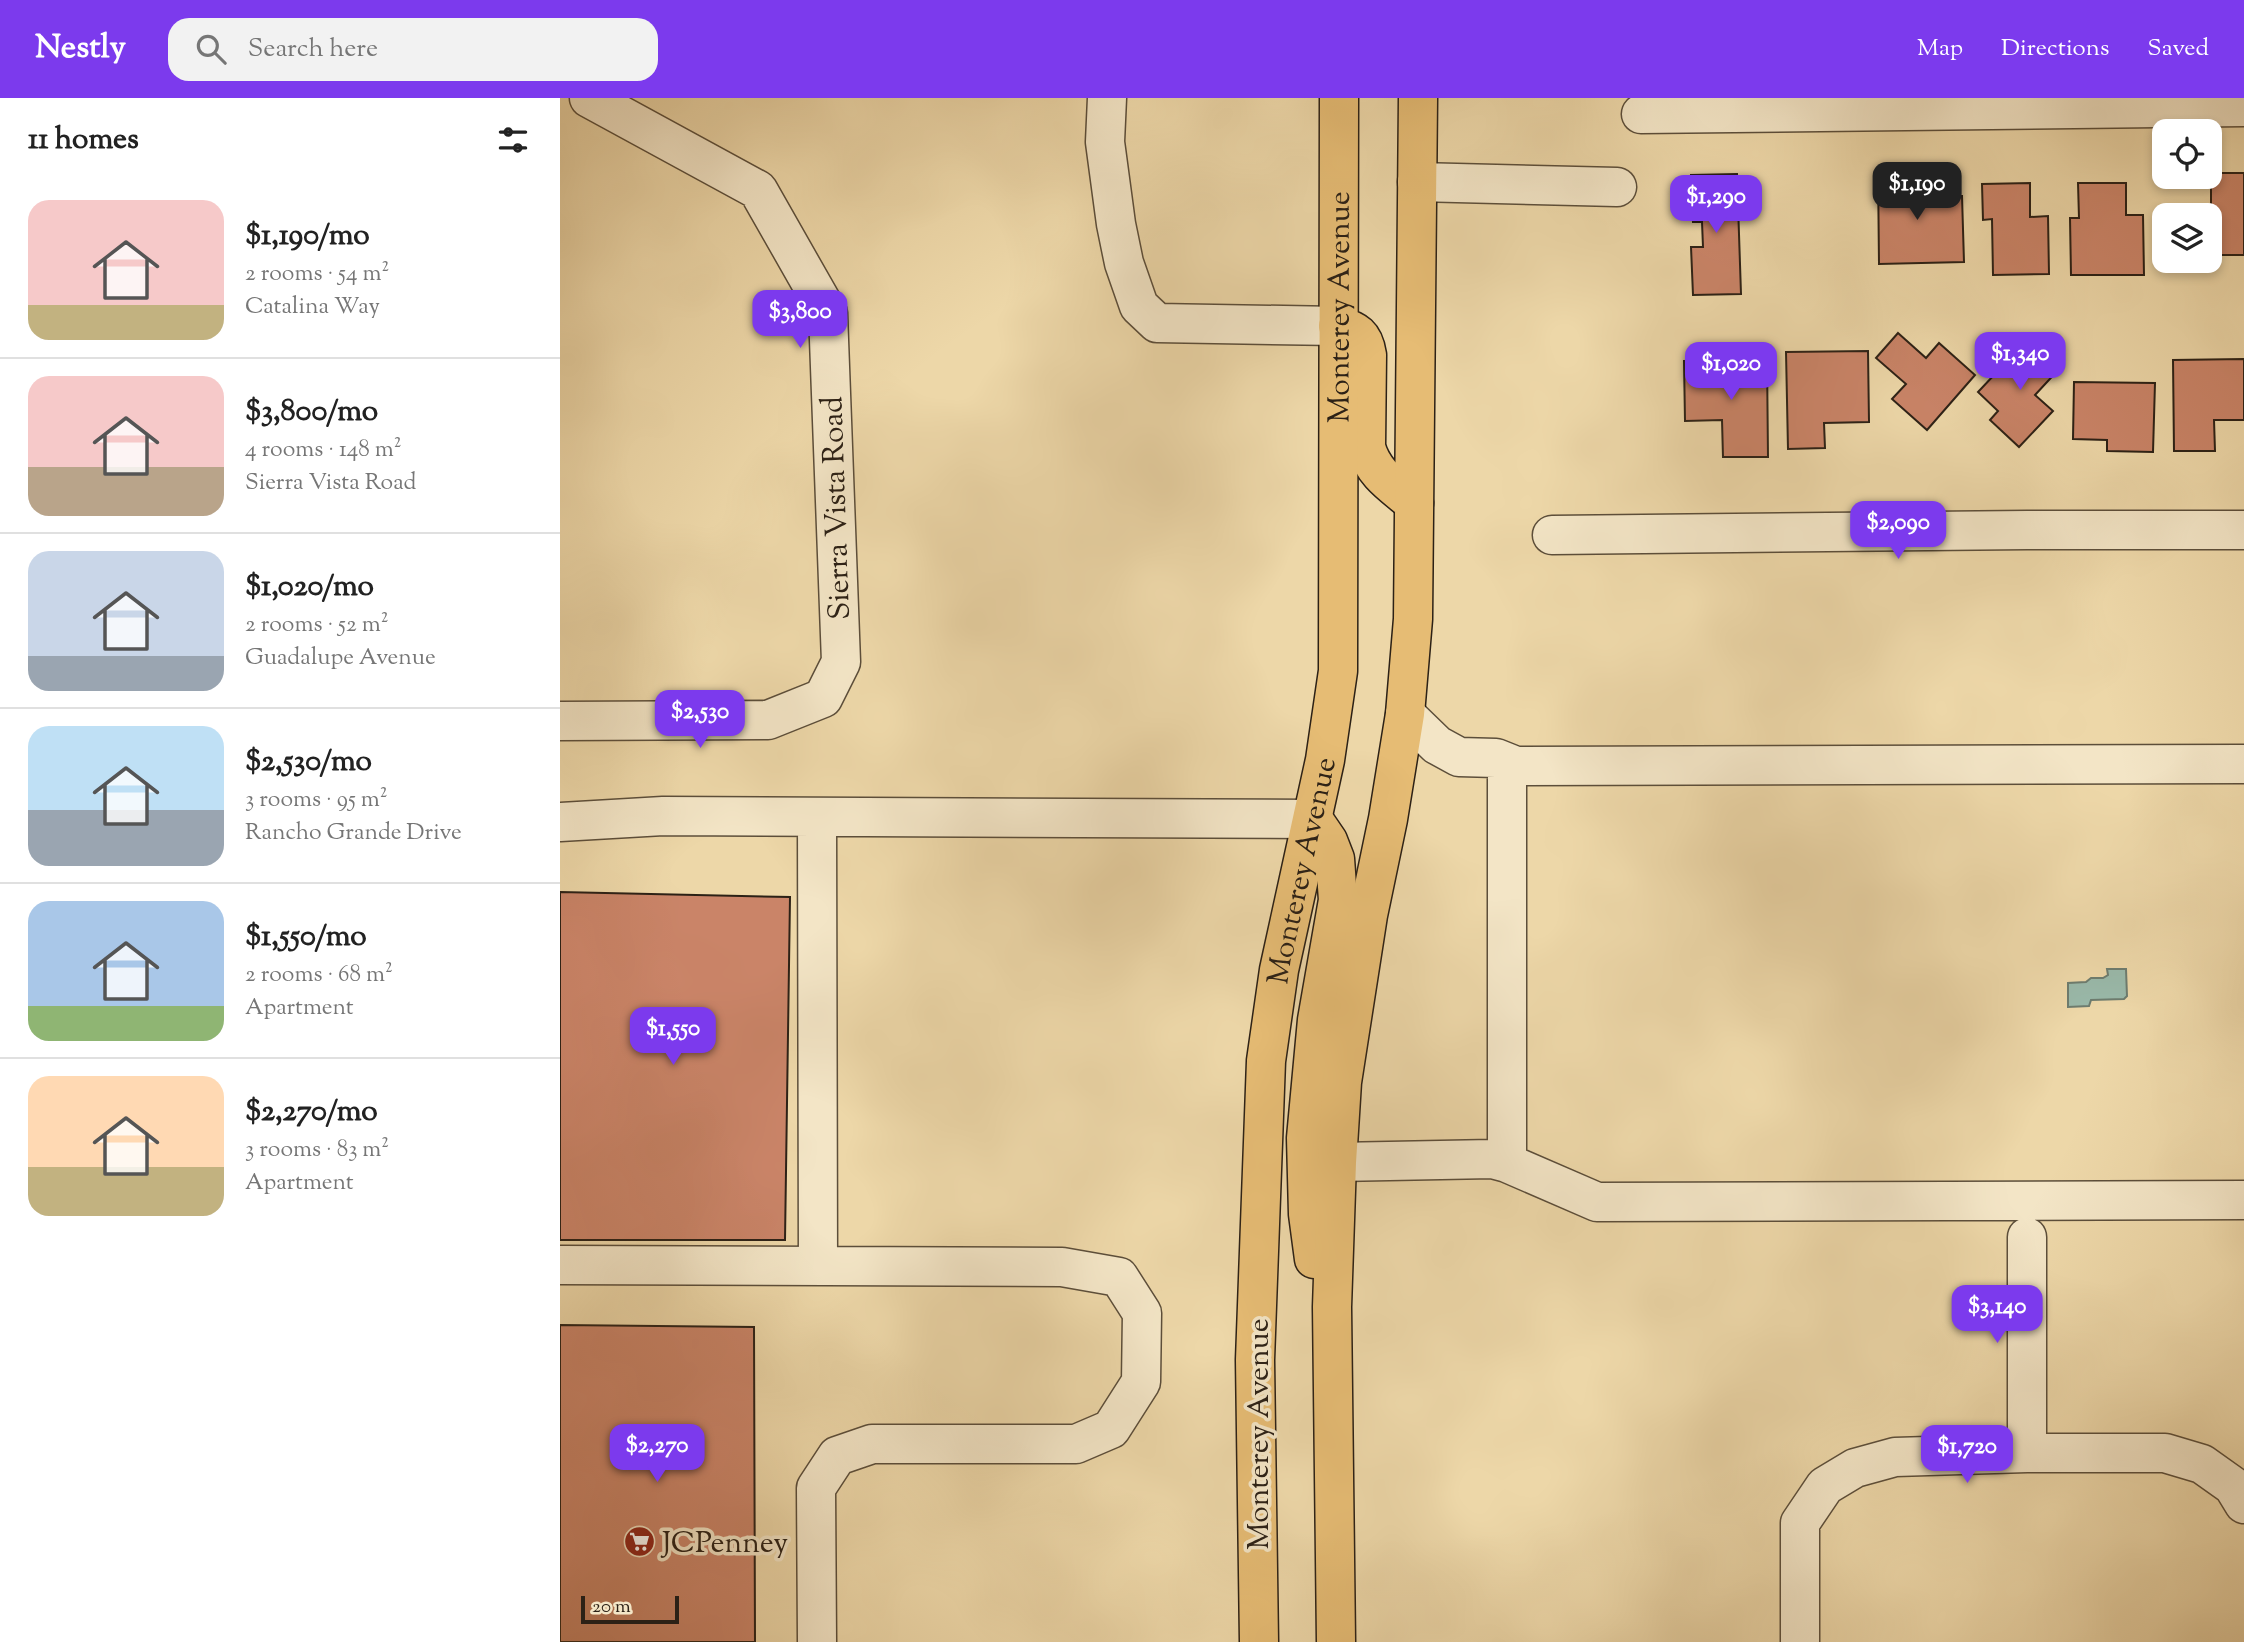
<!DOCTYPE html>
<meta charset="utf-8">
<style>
body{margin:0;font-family:"Sorts Mill Goudy",serif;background:#f2f2f2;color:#222;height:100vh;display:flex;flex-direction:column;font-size:26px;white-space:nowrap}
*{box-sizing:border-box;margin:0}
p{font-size:23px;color:#767676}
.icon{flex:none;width:38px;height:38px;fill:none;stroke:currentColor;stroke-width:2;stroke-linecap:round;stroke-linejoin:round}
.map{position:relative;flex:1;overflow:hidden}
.panel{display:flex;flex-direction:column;background:#fff;width:560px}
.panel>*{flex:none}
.fabs{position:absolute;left:1592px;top:21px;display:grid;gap:14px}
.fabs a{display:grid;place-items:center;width:70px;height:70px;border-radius:14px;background:#fff;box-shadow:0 4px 10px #0003;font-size:35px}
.scale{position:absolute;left:21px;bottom:18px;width:98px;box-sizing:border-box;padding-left:7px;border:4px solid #2c2116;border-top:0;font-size:19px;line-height:24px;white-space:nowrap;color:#2c2116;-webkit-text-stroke:5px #f3e5c6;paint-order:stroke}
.price{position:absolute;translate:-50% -60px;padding:0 16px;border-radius:14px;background:#7c3aed;color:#fff;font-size:23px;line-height:46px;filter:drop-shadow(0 2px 4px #0008)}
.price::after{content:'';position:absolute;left:50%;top:42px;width:21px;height:16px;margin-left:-10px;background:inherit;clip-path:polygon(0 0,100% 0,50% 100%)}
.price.selected{background:#222;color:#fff}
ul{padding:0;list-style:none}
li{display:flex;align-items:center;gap:21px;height:175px;padding:0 28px}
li+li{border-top:2px solid #e0e0e0}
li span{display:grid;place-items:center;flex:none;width:196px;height:140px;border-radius:21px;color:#555}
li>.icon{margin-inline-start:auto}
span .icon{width:84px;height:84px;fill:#fffc;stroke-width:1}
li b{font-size:30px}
h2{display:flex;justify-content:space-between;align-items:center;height:84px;padding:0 28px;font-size:30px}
header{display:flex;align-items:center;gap:42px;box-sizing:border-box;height:98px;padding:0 35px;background:#7c3aed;color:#fff}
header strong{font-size:33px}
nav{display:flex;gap:38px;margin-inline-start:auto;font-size:24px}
.search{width:490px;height:63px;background:#f2f2f2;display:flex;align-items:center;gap:18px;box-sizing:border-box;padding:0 24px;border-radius:21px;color:#767676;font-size:26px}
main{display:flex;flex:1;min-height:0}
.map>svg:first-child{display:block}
.water{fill:#99b9aa;stroke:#6d7c6f;stroke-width:2}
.building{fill:#ca8468;stroke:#2c2116;stroke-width:2}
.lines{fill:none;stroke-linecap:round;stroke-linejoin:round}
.minor-casing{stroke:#5c4e3a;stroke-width:41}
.major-casing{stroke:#2c2116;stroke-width:41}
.minor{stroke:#f3e5c6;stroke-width:38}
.major{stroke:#e6bc74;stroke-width:38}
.labels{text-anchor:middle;stroke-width:7;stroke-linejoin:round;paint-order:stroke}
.street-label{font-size:30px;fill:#2c2116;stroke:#f3e5c6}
.poi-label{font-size:30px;fill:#2c2116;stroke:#f3e5c6;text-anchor:start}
</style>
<header>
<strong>Nestly</strong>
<div class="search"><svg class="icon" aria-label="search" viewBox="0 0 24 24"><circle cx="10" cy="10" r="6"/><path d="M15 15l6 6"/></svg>Search here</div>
<nav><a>Map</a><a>Directions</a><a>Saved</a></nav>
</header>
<main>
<section class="panel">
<h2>11 homes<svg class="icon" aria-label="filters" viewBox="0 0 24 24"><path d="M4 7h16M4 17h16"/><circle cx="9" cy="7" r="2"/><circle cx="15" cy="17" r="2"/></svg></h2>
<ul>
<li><span style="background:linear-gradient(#f6c9c9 75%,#c2b280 0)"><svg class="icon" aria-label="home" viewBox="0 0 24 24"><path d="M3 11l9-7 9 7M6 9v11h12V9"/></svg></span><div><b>$1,190/mo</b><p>2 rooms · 54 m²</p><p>Catalina Way</p></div></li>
<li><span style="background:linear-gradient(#f6c9c9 65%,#b9a48a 0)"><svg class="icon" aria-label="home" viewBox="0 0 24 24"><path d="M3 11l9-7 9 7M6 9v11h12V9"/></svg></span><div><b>$3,800/mo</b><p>4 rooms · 148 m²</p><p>Sierra Vista Road</p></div></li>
<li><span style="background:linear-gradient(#c9d6e8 75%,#9aa5b1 0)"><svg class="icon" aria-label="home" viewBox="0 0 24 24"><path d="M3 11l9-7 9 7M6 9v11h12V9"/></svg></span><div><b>$1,020/mo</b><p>2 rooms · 52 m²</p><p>Guadalupe Avenue</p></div></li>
<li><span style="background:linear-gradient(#bfe0f5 60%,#9aa5b1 0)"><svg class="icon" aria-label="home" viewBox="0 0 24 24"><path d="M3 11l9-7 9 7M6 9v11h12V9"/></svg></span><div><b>$2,530/mo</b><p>3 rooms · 95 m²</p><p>Rancho Grande Drive</p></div></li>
<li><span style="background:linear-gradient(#a9c7e8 75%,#8fb573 0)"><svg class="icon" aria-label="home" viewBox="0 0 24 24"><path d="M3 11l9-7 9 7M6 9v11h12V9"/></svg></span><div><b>$1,550/mo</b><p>2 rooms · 68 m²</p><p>Apartment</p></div></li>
<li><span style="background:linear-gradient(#ffd9b3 65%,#c2b280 0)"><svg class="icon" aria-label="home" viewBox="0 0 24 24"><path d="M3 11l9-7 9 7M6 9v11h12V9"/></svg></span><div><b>$2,270/mo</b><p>3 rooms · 83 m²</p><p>Apartment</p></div></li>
</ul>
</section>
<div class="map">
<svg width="1684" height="1544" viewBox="0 0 1684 1544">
<rect width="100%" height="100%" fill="#edd7a8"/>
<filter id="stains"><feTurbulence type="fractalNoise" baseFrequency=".00286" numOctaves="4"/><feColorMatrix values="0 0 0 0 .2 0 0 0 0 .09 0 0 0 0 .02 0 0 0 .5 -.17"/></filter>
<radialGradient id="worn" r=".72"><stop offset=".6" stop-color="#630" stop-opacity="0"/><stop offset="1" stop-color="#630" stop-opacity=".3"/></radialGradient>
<!-- water -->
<path class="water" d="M 1547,871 L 1566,871 L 1567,898 L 1564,901 L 1531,902 L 1529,908 L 1508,909 L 1508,885 L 1526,884 L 1531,880 L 1543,880 L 1548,877 Z"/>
<!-- building -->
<path class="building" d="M 1357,70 L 1358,99 L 1402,98 L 1404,164 L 1319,166 L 1318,71 Z
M 1651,75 L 1684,75 L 1684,157 L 1650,157 L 1650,117 L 1615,117 L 1615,108 L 1651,108 Z
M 1177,76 L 1181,196 L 1133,197 L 1131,149 L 1143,149 L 1142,124 L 1133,124 L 1131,77 Z
M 1470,85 L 1470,119 L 1488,118 L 1489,176 L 1433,177 L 1432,121 L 1423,122 L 1422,86 Z
M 1518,85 L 1566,85 L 1566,117 L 1583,117 L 1584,177 L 1511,177 L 1510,120 L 1519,120 Z
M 1338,235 L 1366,260 L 1379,245 L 1415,277 L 1367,332 L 1332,301 L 1346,286 L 1316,260 Z
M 1469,240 L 1500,270 L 1475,297 L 1493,313 L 1459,349 L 1430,322 L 1438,313 L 1418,294 Z
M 1308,253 L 1309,324 L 1264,325 L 1265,350 L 1228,351 L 1226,254 Z
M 1207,261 L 1208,359 L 1163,359 L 1162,322 L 1125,323 L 1124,263 Z
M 1684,261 L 1684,322 L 1654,322 L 1655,353 L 1614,353 L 1613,262 Z
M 1514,284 L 1595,285 L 1593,354 L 1547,353 L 1547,342 L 1513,341 Z
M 0,794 L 230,799 L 225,1142 L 0,1142 Z
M 0,1227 L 194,1229 L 195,1544 L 0,1544 Z"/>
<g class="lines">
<defs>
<path id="minor" d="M 547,0 L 545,44 L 556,126 L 564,165 L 579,208 L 597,225 L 778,228
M 1081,16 L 1684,9
M 857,84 L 1057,89
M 992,437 L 1467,432 L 1684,432
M 845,616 L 877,647 L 899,659 L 936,660 L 956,668 L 1684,666
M 0,623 L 208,622 L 263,600 L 281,564 L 268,215 L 198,92 L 29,0
M 257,719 L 258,1168
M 0,724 L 103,718 L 753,721
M 777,1064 L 932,1061 L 947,1065 L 1037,1104 L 1684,1102
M 947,1065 L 947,665
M 1467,1139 L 1467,1355
M 0,1167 L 502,1169 L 559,1179 L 582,1215 L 581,1284 L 551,1331 L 516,1346 L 312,1346 L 277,1358 L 256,1390 L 257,1544
M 1240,1544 L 1240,1425 L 1265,1388 L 1295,1370 L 1335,1359 L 1467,1355 L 1605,1355 L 1642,1366 L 1673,1388 L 1684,1406"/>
<g id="major">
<path d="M 778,228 C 796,232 804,237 807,257 L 806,349 C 813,376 834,388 854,405"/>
<path d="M 753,721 L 768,743 L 775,761 L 778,802 L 757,922 L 746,1040 L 748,1116 L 754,1161"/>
<path id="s1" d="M 699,1544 L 695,1262 L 706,963 L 719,872 L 765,662 L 778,573 L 779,0"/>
<path d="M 776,1544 L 772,1209 L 777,1064 L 782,984 L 808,817 L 828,721 L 845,616 L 853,521 L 858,0"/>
</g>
</defs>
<!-- minor casing -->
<use href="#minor" class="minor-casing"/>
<!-- major casing -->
<use href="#major" class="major-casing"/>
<!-- minor -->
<use href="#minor" class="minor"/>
<!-- major -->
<use href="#major" class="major"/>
</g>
<!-- icons -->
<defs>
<symbol id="supermarket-disc" viewBox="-11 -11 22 22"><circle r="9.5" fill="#8f2418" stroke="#f3e5c6"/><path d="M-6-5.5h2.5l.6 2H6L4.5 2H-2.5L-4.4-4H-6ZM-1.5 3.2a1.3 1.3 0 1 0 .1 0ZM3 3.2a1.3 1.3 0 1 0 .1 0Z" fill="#fff"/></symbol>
</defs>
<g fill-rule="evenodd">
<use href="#supermarket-disc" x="62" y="1426" width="35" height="35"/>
</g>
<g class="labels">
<!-- street labels -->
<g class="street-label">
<text dy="10" stroke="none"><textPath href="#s1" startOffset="1342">Monterey Avenue</textPath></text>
<text transform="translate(275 410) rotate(-92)" y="10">Sierra Vista Road</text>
<text dy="10" stroke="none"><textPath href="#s1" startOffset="775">Monterey Avenue</textPath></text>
<text transform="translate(698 1336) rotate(-90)" y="10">Monterey Avenue</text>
</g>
<!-- poi labels -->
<g class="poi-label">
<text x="102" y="1454">JCPenney</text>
</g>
</g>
<rect width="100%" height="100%" filter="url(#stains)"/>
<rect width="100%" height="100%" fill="url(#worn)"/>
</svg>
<div class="fabs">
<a><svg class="icon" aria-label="locate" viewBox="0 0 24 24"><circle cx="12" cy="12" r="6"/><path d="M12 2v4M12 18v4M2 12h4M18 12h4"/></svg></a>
<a><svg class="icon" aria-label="layers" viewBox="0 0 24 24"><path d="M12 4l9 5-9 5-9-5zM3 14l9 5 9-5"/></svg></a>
</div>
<div class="scale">20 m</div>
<b class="price selected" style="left:1357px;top:124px">$1,190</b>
<b class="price" style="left:1156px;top:137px">$1,290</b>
<b class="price" style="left:240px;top:252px">$3,800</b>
<b class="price" style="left:1460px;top:294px">$1,340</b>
<b class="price" style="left:1171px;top:304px">$1,020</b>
<b class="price" style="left:1338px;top:463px">$2,090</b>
<b class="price" style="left:140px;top:652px">$2,530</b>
<b class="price" style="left:113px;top:969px">$1,550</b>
<b class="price" style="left:1437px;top:1247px">$3,140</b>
<b class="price" style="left:97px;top:1386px">$2,270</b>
<b class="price" style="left:1407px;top:1387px">$1,720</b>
</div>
</main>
